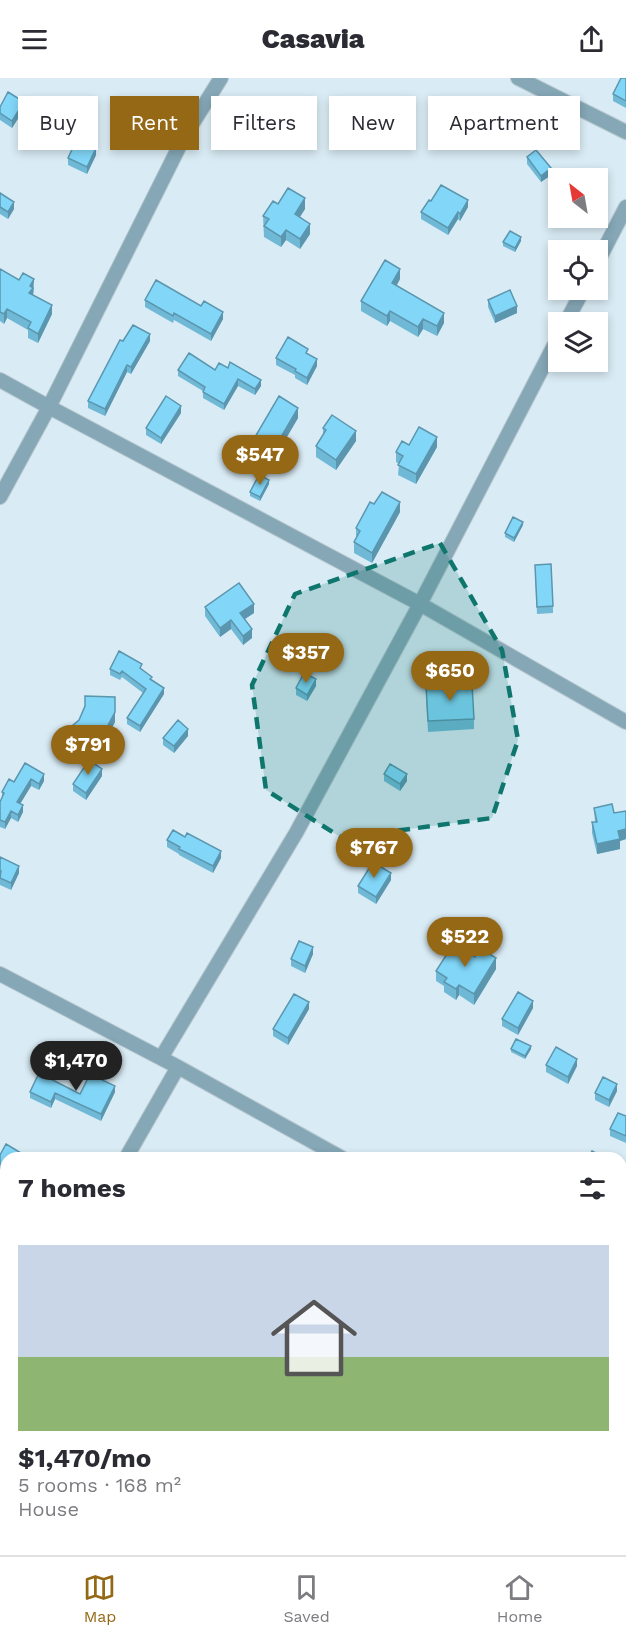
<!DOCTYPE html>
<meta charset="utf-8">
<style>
body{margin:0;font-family:"Work Sans",sans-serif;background:#f2f2f3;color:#2b2b33;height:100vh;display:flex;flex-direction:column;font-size:22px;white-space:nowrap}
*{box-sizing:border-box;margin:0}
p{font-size:20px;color:#7c7c81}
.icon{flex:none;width:33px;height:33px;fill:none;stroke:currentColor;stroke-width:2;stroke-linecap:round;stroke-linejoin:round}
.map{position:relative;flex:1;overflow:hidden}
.details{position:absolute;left:0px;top:1074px;width:627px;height:404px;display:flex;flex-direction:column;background:#fff;border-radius:18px 18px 0 0;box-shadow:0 3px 9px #0003}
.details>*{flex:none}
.hud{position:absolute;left:18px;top:18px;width:591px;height:54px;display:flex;gap:12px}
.needle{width:39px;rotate:329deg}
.fabs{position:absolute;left:548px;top:90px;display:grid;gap:12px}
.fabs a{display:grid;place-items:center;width:60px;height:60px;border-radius:0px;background:#fff;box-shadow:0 3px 9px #0003;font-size:30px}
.price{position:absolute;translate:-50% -51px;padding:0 14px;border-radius:21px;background:#956815;color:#fff;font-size:20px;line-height:39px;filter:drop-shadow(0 2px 3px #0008)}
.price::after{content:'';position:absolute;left:50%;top:36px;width:18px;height:14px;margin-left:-9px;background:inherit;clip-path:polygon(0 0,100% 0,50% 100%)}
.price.current{background:#222;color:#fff}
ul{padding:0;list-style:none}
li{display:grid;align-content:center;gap:12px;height:318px;padding:0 18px}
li+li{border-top:2px solid #e1e1e2}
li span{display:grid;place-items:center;height:186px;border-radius:0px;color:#555}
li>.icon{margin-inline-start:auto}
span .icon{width:108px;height:108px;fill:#fffc;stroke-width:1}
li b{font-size:26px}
h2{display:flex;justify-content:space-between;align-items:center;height:72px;padding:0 18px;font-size:26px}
.chip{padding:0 21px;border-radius:0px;background:#fff;box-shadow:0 3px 9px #0003;font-size:21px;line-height:54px}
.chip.current{background:#956815;color:#fff}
header{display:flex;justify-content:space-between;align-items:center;height:78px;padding:0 18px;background:#fff;font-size:27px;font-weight:800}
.menu{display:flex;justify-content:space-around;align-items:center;height:84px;border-top:2px solid #e1e1e2;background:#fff;font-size:16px;color:#7c7c81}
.menu a{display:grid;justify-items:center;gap:3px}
.menu .current{color:#956815}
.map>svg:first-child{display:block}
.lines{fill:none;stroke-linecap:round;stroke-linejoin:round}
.street-casing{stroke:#b7c7cf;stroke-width:16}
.street{stroke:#85a7b6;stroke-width:14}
.wall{fill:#70b9d6}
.shaded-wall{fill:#5b96ae}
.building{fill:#82d7f9;stroke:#5b96ae;stroke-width:1.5}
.marked{fill:#0f766e;fill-opacity:0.2;stroke:#0f766e;stroke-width:4.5;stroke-dasharray:12 8;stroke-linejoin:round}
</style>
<header><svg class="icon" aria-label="menu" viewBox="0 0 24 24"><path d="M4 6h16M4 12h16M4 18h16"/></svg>Casavia<svg class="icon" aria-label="share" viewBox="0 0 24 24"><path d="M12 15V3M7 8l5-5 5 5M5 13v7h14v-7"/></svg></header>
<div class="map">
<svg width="626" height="1477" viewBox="0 0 626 1477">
<rect width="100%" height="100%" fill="#d9ebf4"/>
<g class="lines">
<defs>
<path id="street" d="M 518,0 L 626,54
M 597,185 L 626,129
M 566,244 L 583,212
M 0,302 L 49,329 L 420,526 L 626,644
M 0,419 L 49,329 L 184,59 L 221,0
M 0,896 L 178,989 L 342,1080
M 161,980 L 296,755 L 420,526 L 558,260
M 126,1080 L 178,989
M 621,1228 L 626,1231
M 0,1309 L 6,1297
M 211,1477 L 214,1472
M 369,1477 L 372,1472"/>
</defs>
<!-- street casing -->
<use href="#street" class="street-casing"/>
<!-- street -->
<use href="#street" class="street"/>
</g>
<!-- wall -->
<path class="wall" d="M 626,0 L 626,30 L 613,23 L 613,16 Z
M 0,29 L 24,31 L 12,50 L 0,42 Z
M 96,77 L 87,96 L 68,87 L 68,80 Z
M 527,79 L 551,97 L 541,104 L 527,86 Z
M 0,115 L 14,131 L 8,141 L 0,136 Z
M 431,123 L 468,129 L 460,143 L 458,141 L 448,157 L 421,141 L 421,134 Z
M 278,126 L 305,131 L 299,139 L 310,156 L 300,171 L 286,162 L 281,169 L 264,159 L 263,138 Z
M 521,163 L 515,174 L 503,168 L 503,164 Z
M 0,192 L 34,210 L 33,217 L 52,236 L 38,265 L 28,260 L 28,252 L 7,240 L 4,246 L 0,243 Z
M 400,201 L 397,207 L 444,245 L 437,258 L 423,251 L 418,259 L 390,243 L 387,248 L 361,233 L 361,223 Z
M 145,222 L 223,241 L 211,263 L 174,242 L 173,245 L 145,229 Z
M 488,222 L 517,235 L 495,245 L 488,229 Z
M 123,263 L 150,263 L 131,296 L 127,294 L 105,338 L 88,330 L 88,323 Z
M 308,276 L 317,288 L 307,307 L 295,300 L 295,297 L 276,287 L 276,280 Z
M 178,292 L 215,292 L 261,308 L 255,317 L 238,308 L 224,332 L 203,320 L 203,313 L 178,298 Z
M 181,335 L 161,366 L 146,357 L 146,350 Z
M 298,340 L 274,381 L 255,370 L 255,359 Z
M 323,350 L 356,363 L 336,392 L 316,379 L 316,368 L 323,357 Z
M 409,367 L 437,369 L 416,406 L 398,397 L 399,386 L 396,384 L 396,374 Z
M 269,406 L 260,423 L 250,418 L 250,414 Z
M 374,426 L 400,434 L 372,485 L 354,475 L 354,464 L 356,460 L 356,450 Z
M 523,447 L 514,464 L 505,459 L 505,455 Z
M 535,494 L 553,528 L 553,535 L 537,536 Z
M 205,529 L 254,535 L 245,541 L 252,560 L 243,567 L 231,551 L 220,559 L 205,538 Z
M 325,581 L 317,593 L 306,586 L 306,582 Z
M 110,591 L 142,591 L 164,616 L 140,654 L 127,646 L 127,640 L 143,615 L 122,599 L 120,602 L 110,597 Z
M 316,608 L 307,623 L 296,617 L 296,610 Z
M 426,618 L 474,641 L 474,651 L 428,654 Z
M 115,644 L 100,672 L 84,681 L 72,658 L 72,648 Z
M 188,658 L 174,675 L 163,667 L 163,660 Z
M 25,685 L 44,703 L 39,712 L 31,708 L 20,726 L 23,734 L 18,744 L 11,740 L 5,751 L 0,749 L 0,724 L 2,720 L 2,714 L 14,704 Z
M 384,696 L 407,703 L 400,713 L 384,703 Z
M 102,698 L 86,722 L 73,713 L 73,706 Z
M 594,730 L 614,735 L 626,733 L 626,761 L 620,763 L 620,771 L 597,776 L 592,755 L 592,744 L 595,744 Z
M 167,762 L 221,780 L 213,795 L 179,777 L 179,776 L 167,769 Z
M 0,779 L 19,795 L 11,812 L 0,807 Z
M 391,802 L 376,826 L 358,815 L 358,808 Z
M 313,876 L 305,895 L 291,888 L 291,881 Z
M 496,891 L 474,927 L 459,917 L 456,922 L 444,914 L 444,908 L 436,903 L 436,893 Z
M 533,930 L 518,957 L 502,948 L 502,941 Z
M 309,931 L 288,967 L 273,958 L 273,951 Z
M 511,971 L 531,971 L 525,981 L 511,974 Z
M 546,987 L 577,988 L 568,1006 L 546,994 Z
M 617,1013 L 609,1029 L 595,1022 L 595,1015 Z
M 30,1014 L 80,1016 L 115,1014 L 101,1043 L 55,1021 L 51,1030 L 30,1020 Z
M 626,1038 L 626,1065 L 610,1058 L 610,1051 Z
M 0,1077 L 21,1080 L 6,1080 L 6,1109 L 0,1105 Z
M 621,1389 L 626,1392 L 626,1446 L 621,1443 L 621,1425 L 623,1422 L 621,1421 Z
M 166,1472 L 194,1472 L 191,1477 L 176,1477 Z"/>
<!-- shaded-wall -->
<path class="shaded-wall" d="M 24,24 L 24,31 L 12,50 L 12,43 Z
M 96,70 L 96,77 L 87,96 L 87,89 Z
M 551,90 L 551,97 L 541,104 L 541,98 Z
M 305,120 L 305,131 L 295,147 L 295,136 Z
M 468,122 L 468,129 L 460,143 L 460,136 Z
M 14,124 L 14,131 L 8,141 L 8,134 Z
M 458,134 L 458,141 L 448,157 L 448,150 Z
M 310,146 L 310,156 L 300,171 L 300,161 Z
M 286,152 L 286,162 L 281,169 L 281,159 Z
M 521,159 L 521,163 L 515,174 L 515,170 Z
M 400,191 L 400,201 L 392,215 L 392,205 Z
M 34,201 L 33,219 L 29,225 L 30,208 Z
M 52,227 L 52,236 L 38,265 L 38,256 Z
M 517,228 L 517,235 L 495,245 L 495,238 Z
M 7,231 L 7,240 L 4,246 L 4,236 Z
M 390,233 L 390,243 L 387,248 L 387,238 Z
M 223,234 L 223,241 L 211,263 L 211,256 Z
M 444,235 L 444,245 L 437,258 L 437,248 Z
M 423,241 L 423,251 L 418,259 L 418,249 Z
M 150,256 L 150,263 L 131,296 L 131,289 Z
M 317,281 L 317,288 L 307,307 L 307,300 Z
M 127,287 L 127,294 L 105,338 L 105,331 Z
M 238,301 L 238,308 L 224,332 L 224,326 Z
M 261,302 L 261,308 L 255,317 L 255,311 Z
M 181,328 L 181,335 L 161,366 L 161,360 Z
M 298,330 L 298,340 L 274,381 L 274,371 Z
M 356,353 L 356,363 L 336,392 L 336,382 Z
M 437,359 L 437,369 L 416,406 L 416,396 Z
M 269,402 L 269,406 L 260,423 L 260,419 Z
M 400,424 L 400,434 L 372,485 L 372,475 Z
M 523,444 L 523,447 L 514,464 L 514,460 Z
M 254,526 L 254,535 L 240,544 L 240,535 Z
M 231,542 L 231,551 L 220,559 L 220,550 Z
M 252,551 L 252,560 L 243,567 L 243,558 Z
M 325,578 L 325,581 L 317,593 L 317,589 Z
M 316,601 L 316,608 L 307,623 L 307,617 Z
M 164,610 L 164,616 L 140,654 L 140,648 Z
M 115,619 L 115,644 L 100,672 L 84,681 L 84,671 Z
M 188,651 L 188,658 L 174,675 L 174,668 Z
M 102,691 L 102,698 L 86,722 L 86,715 Z
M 44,696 L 44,703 L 39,712 L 39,706 Z
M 407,696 L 407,703 L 400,713 L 400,706 Z
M 31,701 L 31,708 L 17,731 L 17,724 Z
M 23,727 L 23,734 L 18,744 L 18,737 Z
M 11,733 L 11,740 L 5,751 L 5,744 Z
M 626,751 L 626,761 L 620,763 L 620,771 L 597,776 L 597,766 L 618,753 Z
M 221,773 L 221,780 L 213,795 L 213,788 Z
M 19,788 L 19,795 L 11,812 L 11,805 Z
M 391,795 L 391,802 L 376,826 L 376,819 Z
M 313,869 L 313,876 L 305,895 L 305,888 Z
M 496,880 L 496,891 L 474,927 L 474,916 Z
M 459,907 L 459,917 L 456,922 L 456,911 Z
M 533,923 L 533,930 L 518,957 L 518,950 Z
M 309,924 L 309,931 L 288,967 L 288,960 Z
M 531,968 L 531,971 L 525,981 L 525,978 Z
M 577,981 L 577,988 L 568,1006 L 568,999 Z
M 617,1006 L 617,1013 L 609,1029 L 609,1022 Z
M 115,1008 L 115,1014 L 101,1043 L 101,1036 Z
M 55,1015 L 55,1021 L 51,1030 L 51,1024 Z
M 153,1472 L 158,1472 L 154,1477 L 149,1477 Z
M 190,1472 L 194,1472 L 191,1477 L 187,1477 Z
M 236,1472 L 239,1472 L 236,1477 L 233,1477 Z"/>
<!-- building -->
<path class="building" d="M 621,0 L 626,0 L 626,23 L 613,16 Z
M 8,14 L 24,24 L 12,43 L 0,35 L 0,29 Z
M 77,61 L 96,70 L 87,89 L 68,80 Z
M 536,72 L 551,90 L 541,98 L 527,79 Z
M 441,107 L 468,122 L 460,136 L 458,134 L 448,150 L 421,134 L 429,122 L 431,123 Z
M 288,110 L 305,120 L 295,136 L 310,146 L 300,161 L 286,152 L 281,159 L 264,148 L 269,141 L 263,138 L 273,123 L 278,126 Z
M 0,115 L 14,124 L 8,134 L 0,129 Z
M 510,153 L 521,159 L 515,170 L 503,164 Z
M 385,182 L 400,191 L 392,205 L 444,235 L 437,248 L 423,241 L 418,249 L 390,233 L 387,238 L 361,223 Z
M 0,191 L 19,202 L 23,195 L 34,201 L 30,208 L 33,210 L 29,215 L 52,227 L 38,256 L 28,250 L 31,244 L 7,231 L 4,236 L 0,234 Z
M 156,202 L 201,228 L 204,223 L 223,234 L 211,256 L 174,235 L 173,238 L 145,222 Z
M 510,212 L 517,228 L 495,238 L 488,222 Z
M 133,247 L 150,256 L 131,289 L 127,287 L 105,331 L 88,323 L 120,262 L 123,263 Z
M 288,259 L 308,271 L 306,275 L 317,281 L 307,300 L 295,293 L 296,291 L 276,280 Z
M 189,275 L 215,292 L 219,285 L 228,290 L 230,284 L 261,302 L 255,311 L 238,301 L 224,326 L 203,314 L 205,309 L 178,292 Z
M 166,318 L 181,328 L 161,360 L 146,350 Z
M 279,318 L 298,330 L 274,371 L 255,359 Z
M 332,337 L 356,353 L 336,382 L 316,368 L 326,352 L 323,350 Z
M 419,349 L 437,359 L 416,396 L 398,387 L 403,378 L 396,374 L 402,363 L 409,367 Z
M 259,397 L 269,402 L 260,419 L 250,414 Z
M 382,414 L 400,424 L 372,475 L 354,464 L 360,453 L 356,450 L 370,424 L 374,426 Z
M 513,439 L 523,444 L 514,460 L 505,455 Z
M 551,486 L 553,528 L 537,529 L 535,487 Z
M 239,505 L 254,526 L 240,535 L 252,551 L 243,558 L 231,542 L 220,550 L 205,529 Z
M 314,570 L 325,578 L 317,589 L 306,582 Z
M 119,573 L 142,586 L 140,590 L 152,599 L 150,601 L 164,610 L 140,648 L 127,640 L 146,611 L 122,593 L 120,596 L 110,591 Z
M 304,595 L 316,601 L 307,617 L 296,610 Z
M 472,606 L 474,641 L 428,643 L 426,608 Z
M 85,618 L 115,619 L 115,634 L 100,662 L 84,671 L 72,648 L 79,642 L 85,628 Z
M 178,642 L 188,651 L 174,668 L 163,660 Z
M 89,682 L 102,691 L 86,715 L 73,706 Z
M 25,685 L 44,696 L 39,706 L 31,701 L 17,724 L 23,727 L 18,737 L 11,733 L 5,744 L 0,742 L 0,724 L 4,715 L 2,714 L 9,701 L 14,704 Z
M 390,686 L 407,696 L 400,706 L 384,696 Z
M 612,726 L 614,735 L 626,733 L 626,751 L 618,753 L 620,761 L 597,766 L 592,744 L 597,744 L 594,730 Z
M 173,752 L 185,759 L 187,755 L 221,773 L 213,788 L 179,771 L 180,769 L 167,762 Z
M 0,779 L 19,788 L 11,805 L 0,800 L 1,793 L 0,793 Z
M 373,784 L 391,795 L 376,819 L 358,808 Z
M 299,863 L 313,869 L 305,888 L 291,881 Z
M 454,865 L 475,879 L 480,870 L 496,880 L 474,916 L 459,907 L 456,911 L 444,904 L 447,900 L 436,893 Z
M 518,914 L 533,923 L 518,950 L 502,941 Z
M 294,916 L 309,924 L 288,960 L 273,951 Z
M 516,961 L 531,968 L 525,978 L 511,971 Z
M 556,969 L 577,981 L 568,999 L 546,987 Z
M 39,995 L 80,1016 L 90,996 L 115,1008 L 101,1036 L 55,1015 L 51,1024 L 30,1014 Z
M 603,999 L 617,1006 L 609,1022 L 595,1015 Z
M 618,1035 L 626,1038 L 626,1058 L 610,1051 Z
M 6,1066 L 21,1075 L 18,1079 L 20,1080 L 6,1080 L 6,1102 L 0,1098 L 0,1077 Z
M 592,1073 L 605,1080 L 588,1080 Z
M 621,1389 L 626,1392 L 626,1415 L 621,1413 Z
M 626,1416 L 626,1437 L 621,1434 L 621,1425 Z
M 135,1472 L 153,1472 L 149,1477 L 131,1477 Z
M 178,1472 L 190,1472 L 187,1477 Z
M 221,1472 L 236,1472 L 233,1477 L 219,1477 Z"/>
<!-- marked area -->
<path class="marked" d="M 440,465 L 502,572 L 518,662 L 492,740 L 342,760 L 266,712 L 252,607 L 295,516 Z"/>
</svg>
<div class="fabs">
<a><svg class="needle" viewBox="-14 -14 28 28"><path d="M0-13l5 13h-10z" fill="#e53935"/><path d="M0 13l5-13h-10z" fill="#7c7c81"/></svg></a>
<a><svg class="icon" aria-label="locate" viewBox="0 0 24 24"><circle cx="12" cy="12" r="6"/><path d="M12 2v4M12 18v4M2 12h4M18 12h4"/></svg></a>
<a><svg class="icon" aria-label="layers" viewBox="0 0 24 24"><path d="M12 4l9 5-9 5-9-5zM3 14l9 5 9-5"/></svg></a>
</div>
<b class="price" style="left:260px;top:408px">$547</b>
<b class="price" style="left:306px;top:606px">$357</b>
<b class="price" style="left:450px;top:624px">$650</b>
<b class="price" style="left:88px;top:698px">$791</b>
<b class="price" style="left:374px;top:801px">$767</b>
<b class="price" style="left:465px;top:890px">$522</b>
<b class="price current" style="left:76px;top:1014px">$1,470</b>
<div class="hud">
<a class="chip">Buy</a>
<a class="chip current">Rent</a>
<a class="chip">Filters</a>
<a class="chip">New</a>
<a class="chip">Apartment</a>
</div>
<section class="details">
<h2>7 homes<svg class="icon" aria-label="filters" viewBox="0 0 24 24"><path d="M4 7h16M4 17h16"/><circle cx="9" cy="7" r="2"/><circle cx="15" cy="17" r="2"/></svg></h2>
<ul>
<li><span style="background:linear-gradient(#c9d6e8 60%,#8fb573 0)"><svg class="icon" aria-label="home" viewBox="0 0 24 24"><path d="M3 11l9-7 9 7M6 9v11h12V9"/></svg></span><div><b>$1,470/mo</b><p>5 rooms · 168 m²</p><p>House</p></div></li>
</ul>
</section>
</div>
<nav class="menu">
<a class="current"><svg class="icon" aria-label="map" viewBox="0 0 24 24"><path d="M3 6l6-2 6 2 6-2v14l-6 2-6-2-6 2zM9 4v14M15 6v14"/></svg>Map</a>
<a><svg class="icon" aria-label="saved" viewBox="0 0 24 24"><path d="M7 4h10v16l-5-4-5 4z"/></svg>Saved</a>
<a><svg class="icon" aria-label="home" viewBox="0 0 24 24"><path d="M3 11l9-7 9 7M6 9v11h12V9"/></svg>Home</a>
</nav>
